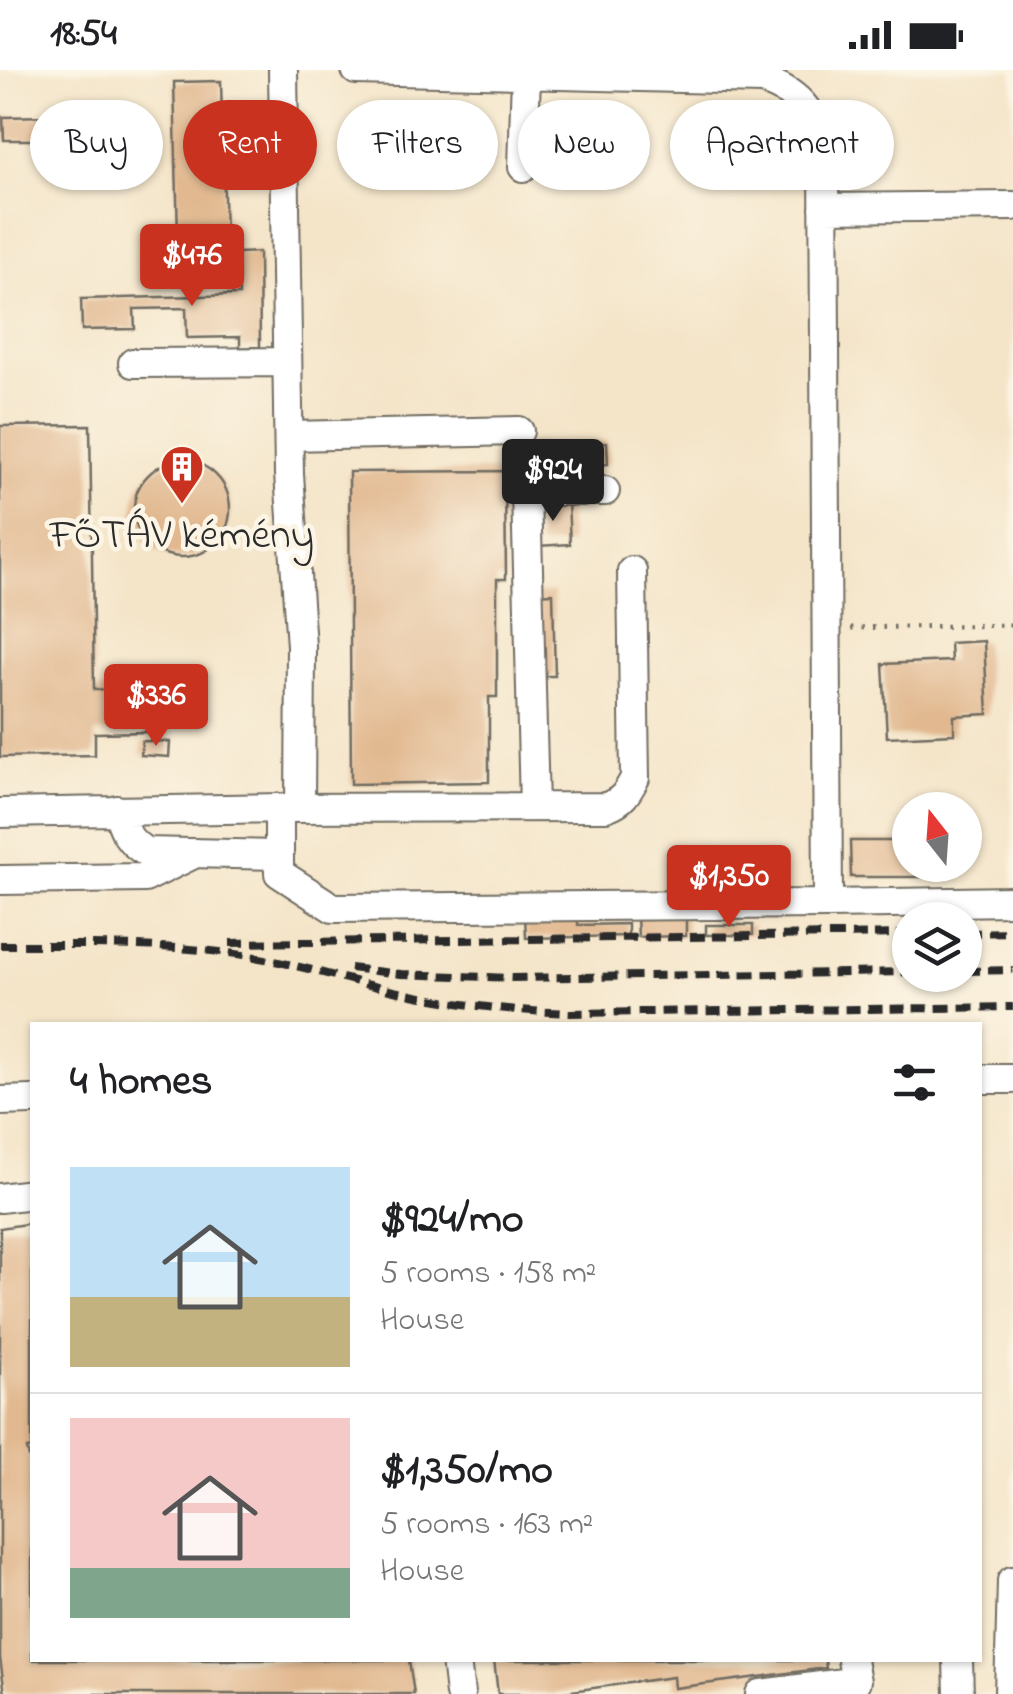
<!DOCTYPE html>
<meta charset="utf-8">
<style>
body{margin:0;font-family:"Indie Flower",sans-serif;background:#f2f2f2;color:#202124;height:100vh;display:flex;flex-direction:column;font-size:38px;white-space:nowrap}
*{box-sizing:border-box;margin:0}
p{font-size:32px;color:#757577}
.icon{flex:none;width:55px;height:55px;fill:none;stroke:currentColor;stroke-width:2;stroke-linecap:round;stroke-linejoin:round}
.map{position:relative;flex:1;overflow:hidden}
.panel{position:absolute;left:30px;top:952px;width:952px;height:640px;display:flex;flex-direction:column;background:#fff;border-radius:0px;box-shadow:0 2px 8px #0004}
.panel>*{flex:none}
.guide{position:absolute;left:30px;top:30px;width:955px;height:90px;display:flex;gap:20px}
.needle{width:65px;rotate:343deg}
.fabs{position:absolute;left:892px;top:722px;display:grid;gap:20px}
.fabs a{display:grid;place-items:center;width:90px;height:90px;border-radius:50%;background:#fff;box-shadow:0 2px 8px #0004;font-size:50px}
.price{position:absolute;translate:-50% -85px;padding:0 22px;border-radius:10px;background:#c8321e;color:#fff;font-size:32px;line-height:65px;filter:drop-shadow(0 2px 5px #0008)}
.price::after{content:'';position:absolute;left:50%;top:60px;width:30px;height:22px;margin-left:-15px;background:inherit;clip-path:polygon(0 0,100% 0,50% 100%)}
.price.active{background:#222;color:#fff}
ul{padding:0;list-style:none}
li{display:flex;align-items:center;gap:30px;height:250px;padding:0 40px}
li+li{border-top:2px solid #e0e0e0}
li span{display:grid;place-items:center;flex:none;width:280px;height:200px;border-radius:0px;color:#555}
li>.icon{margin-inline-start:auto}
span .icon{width:120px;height:120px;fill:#fffc;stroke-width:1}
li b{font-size:42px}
h2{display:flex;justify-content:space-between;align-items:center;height:120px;padding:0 40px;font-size:42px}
.chip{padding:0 35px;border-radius:45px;background:#fff;box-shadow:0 2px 8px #0004;font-size:35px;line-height:90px}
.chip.active{background:#c8321e;color:#fff}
.status{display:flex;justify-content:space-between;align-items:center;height:70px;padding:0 50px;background:#fff;direction:ltr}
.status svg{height:28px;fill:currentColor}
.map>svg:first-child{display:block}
.building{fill:#e1b88f}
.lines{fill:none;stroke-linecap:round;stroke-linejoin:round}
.minor-casing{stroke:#716c62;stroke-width:32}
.path{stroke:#716c62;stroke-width:5;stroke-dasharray:2.5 8;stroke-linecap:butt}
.minor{stroke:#fff;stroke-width:28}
.rail{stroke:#2b2b2b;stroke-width:8;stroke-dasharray:15 8;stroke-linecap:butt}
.labels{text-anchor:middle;stroke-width:9;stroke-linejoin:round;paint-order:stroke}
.poi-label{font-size:42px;fill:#2b2b2b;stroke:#fcf5e5}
</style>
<div class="status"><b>18:54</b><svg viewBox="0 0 49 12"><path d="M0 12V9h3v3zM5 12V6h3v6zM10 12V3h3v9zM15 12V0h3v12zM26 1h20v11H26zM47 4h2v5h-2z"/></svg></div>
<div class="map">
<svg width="1013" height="1624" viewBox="0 0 1013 1624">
<rect width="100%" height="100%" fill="#fcf5e5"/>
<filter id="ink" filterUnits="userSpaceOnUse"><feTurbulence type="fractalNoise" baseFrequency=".01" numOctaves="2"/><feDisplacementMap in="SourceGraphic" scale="20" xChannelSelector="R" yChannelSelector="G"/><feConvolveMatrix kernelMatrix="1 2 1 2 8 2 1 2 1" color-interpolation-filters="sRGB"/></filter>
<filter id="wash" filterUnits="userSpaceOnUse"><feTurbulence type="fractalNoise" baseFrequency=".0048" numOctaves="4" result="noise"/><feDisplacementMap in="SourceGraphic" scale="40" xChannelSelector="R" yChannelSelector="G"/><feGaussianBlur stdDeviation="2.25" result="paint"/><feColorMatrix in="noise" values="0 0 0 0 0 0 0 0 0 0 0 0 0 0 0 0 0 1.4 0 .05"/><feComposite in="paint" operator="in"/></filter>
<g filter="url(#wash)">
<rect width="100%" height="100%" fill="#f4e5c9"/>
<g id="blocks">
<!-- building -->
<path class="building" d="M 221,11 L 225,166 L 178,167 L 174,12 Z
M 48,46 L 49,70 L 4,70 L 3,47 Z
M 259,182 L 260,277 L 240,278 L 240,267 L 187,268 L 186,238 L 134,239 L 135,259 L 82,260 L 81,229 L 239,225 L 238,183 Z
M 90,355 L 94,620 L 151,620 L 151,662 L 95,663 L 95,685 L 0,687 L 0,356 Z
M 607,372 L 608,394 L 532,397 L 531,375 Z
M134 439a48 48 0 1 1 96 0a48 48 0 1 1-96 0Z
M 505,401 L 506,509 L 497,509 L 497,627 L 489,627 L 489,712 L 351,714 L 349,402 Z
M 568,431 L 570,474 L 538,476 L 536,433 Z
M 553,523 L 555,606 L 536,606 L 534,524 Z
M 984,571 L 988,644 L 954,646 L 954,664 L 887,667 L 883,594 L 951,591 L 950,573 Z
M 142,671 L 170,672 L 169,687 L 141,685 Z
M 850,771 L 910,771 L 910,795 L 927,795 L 928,807 L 851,807 Z
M 686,844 L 686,866 L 638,867 L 637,845 Z
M 525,845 L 578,845 L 578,855 L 628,854 L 628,866 L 526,868 Z
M 706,855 L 753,855 L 753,865 L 706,865 Z
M 32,1153 L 32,1378 L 27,1379 L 29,1388 L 32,1388 L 32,1590 L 409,1590 L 414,1624 L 5,1624 L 0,1588 L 0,1158 Z
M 494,1590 L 825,1590 L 826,1598 L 674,1618 L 673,1607 L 550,1624 L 498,1624 Z"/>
</g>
</g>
<g filter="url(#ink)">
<use href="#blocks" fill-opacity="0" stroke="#716c62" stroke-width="2.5"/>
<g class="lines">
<defs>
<path id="minor" d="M 283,0 L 289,404 L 301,576 L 300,738
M 523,97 L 526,4
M 824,138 L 1013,136
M 133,293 L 287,292
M 289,366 L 519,361
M 534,737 L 526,421 L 605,421
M 279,738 L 279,803 L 333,838 L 828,834 L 824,88 C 818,48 802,23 762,10 L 356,0
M 117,740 C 124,760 127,771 146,782 L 279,785
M 0,743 L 279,738 L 606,737 C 623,731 627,723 635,708 L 632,501
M 0,810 L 145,808 L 196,783
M 828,834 L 1013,831
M 980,1009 L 1013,1009
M 0,1031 L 32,1030
M 0,1128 L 32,1124
M 456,1590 L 460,1624
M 958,1590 L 959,1624
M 760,1624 L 856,1611 L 852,1590
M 1009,1624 L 1012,1511"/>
</defs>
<!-- minor casing -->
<use href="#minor" class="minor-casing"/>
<!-- path -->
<path class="path" d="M 851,558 L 1013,555"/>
<!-- minor -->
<use href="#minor" class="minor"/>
<!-- rail -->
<path class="rail" d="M 965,863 L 1013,862
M 230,873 L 910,864
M 0,875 C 84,875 167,873 250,886 C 300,895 349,911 398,922 C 455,935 513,941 571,943 L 1013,937
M 350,898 L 401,904 L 512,908 L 910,902
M 965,901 L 1013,900"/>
</g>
</g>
<!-- icons -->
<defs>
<symbol id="building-pin" viewBox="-11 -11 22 30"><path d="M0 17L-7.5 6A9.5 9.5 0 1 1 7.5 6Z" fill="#c8321e" stroke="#fcf5e5"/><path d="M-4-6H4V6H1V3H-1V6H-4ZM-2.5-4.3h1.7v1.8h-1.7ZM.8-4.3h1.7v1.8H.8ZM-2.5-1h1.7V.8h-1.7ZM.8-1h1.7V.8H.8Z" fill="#fff"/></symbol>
</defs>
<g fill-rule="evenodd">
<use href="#building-pin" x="157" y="372" width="50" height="68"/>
</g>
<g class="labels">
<!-- poi labels -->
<g class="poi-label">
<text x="182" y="477">FŐTÁV kémény</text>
</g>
</g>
</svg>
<div class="fabs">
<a><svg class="needle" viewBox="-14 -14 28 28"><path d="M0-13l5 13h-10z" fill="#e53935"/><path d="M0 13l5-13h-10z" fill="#757577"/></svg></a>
<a><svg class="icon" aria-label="layers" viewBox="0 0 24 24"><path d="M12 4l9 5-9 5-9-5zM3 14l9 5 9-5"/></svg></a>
</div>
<b class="price" style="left:192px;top:239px">$476</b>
<b class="price active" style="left:553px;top:454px">$924</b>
<b class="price" style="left:156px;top:679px">$336</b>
<b class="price" style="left:729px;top:860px">$1,350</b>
<div class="guide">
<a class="chip">Buy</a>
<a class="chip active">Rent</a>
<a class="chip">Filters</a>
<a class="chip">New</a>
<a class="chip">Apartment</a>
</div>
<section class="panel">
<h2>4 homes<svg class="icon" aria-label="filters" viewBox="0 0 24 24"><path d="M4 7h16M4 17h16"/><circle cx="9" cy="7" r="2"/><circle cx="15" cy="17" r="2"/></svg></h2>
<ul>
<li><span style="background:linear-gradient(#bfe0f5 65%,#c2b280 0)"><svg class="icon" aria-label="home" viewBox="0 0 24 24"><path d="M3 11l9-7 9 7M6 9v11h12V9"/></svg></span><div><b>$924/mo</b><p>5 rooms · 158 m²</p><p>House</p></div></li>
<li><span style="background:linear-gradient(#f6c9c9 75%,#7fa58c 0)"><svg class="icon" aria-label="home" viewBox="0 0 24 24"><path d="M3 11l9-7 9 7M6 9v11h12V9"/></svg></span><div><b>$1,350/mo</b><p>5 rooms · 163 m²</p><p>House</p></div></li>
</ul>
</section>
</div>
